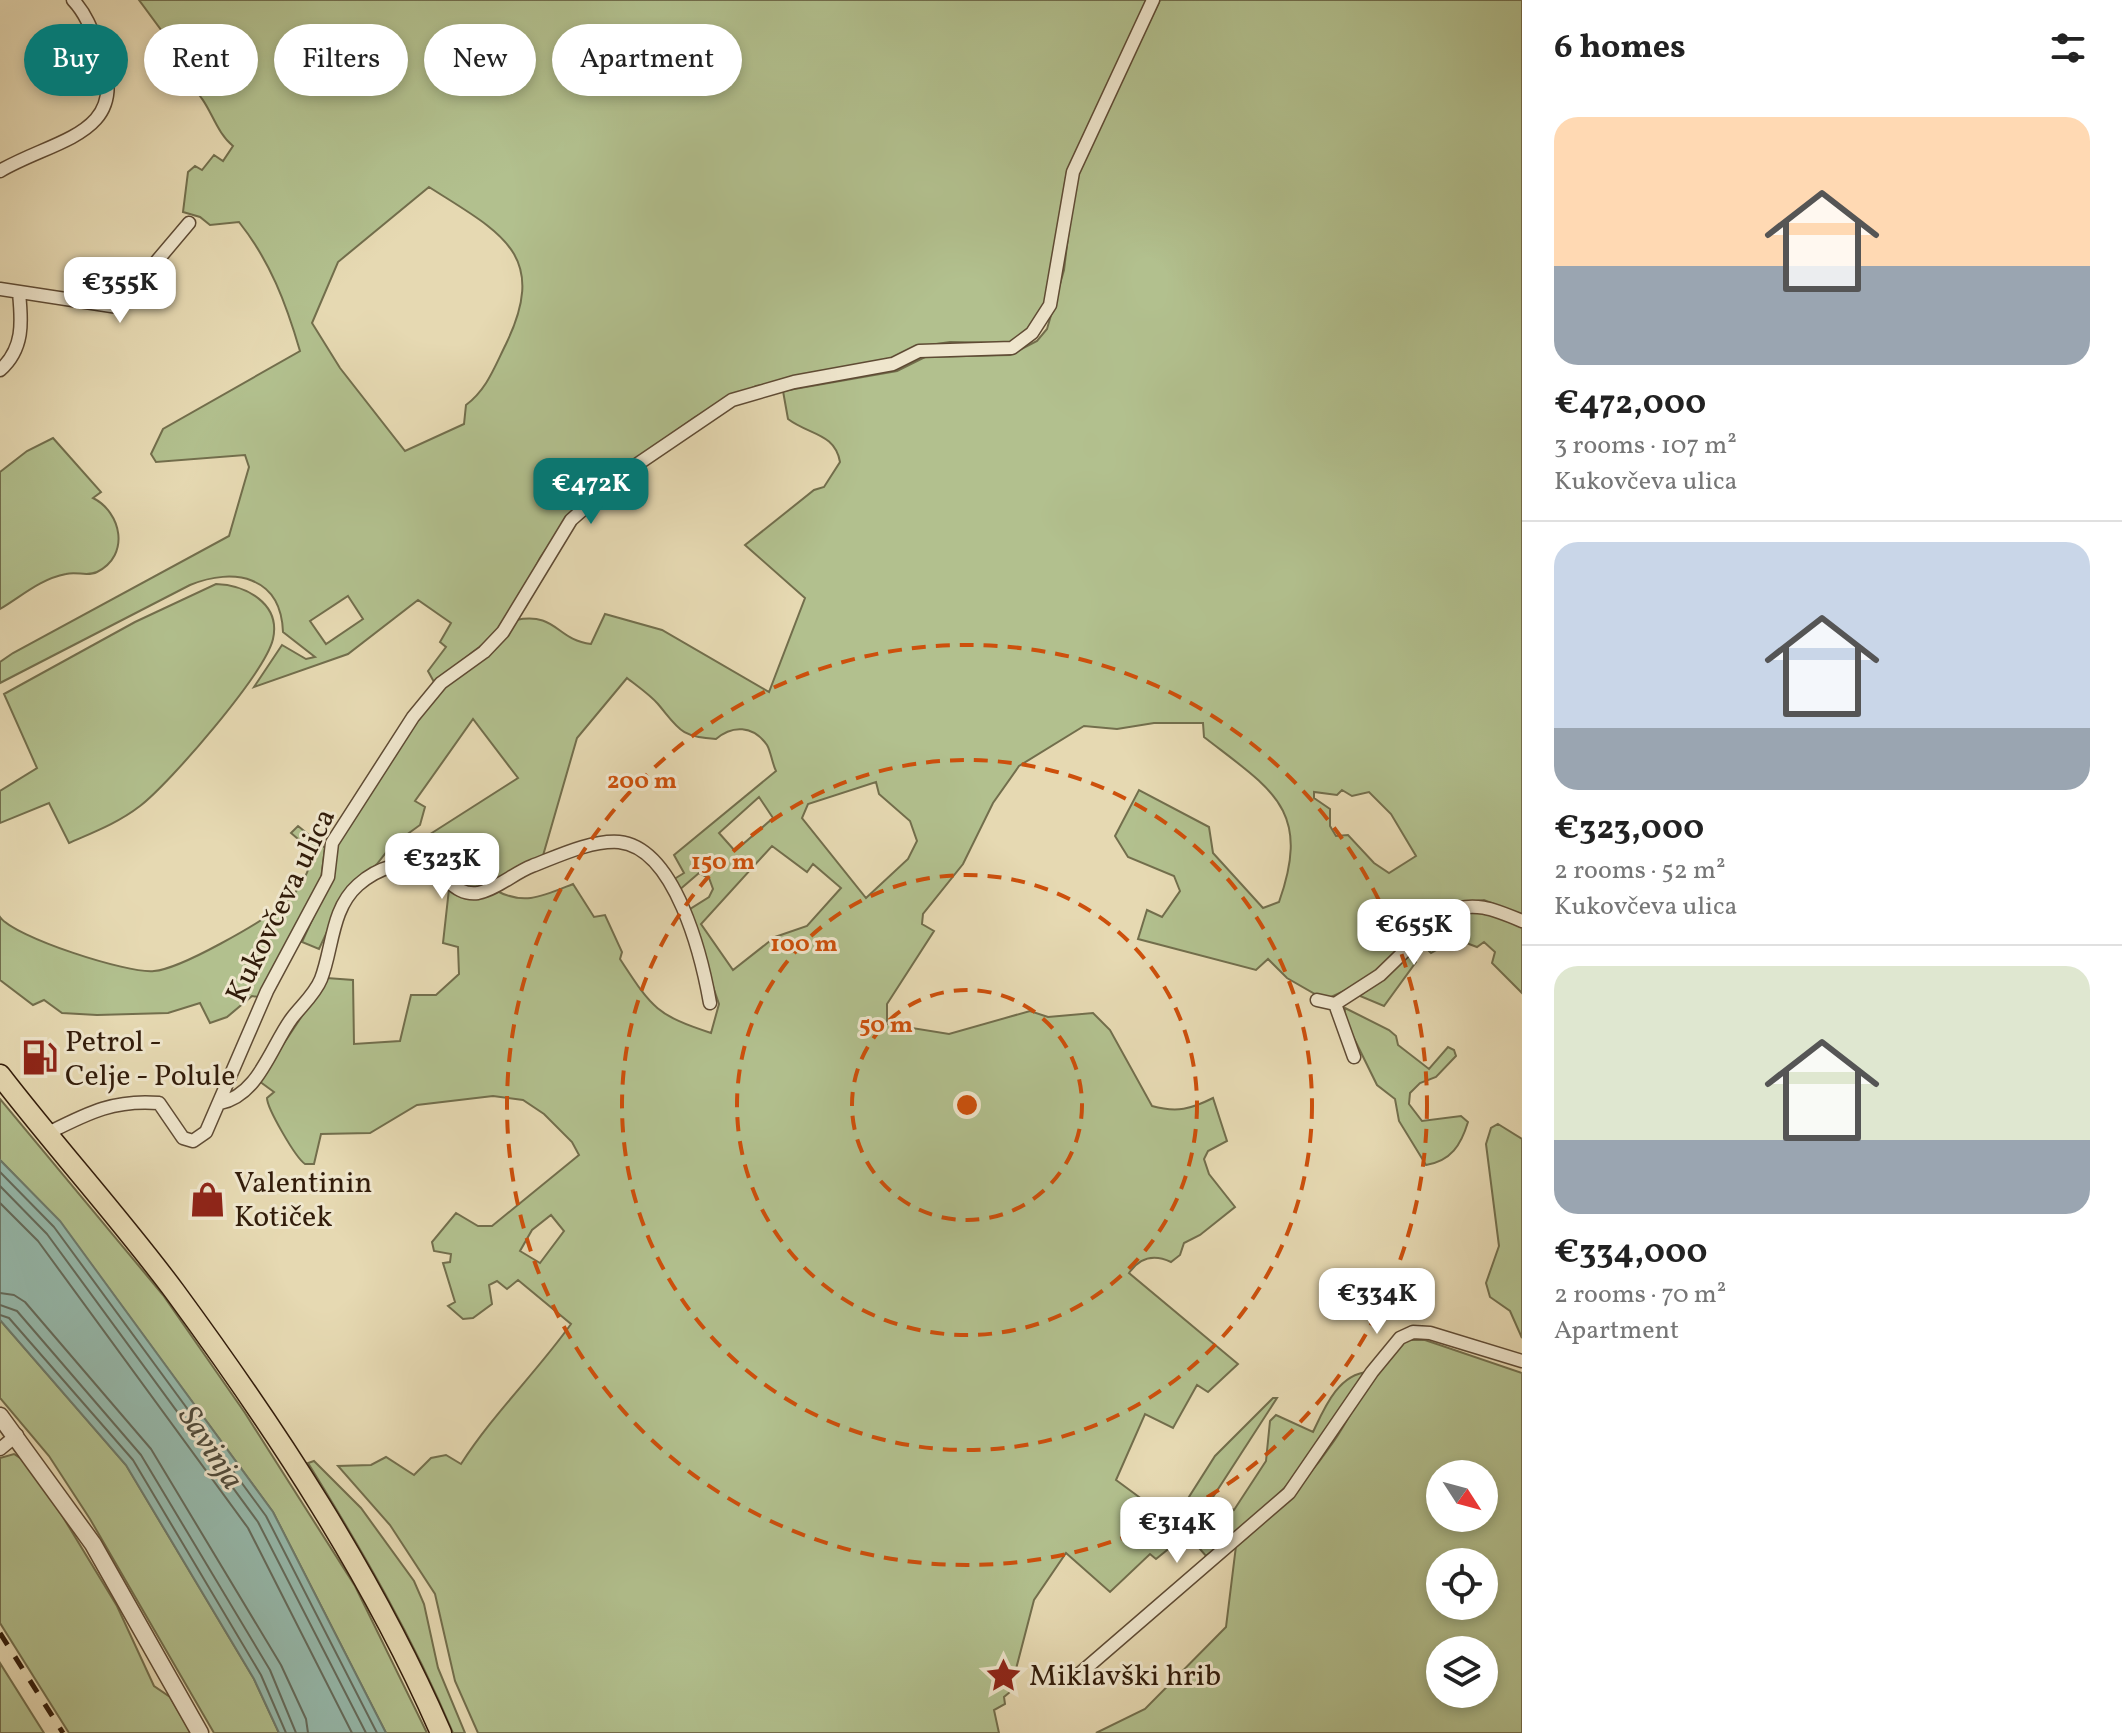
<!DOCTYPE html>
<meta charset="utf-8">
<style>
body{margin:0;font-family:Vollkorn,serif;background:#f2f2f2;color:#222;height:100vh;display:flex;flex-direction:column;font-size:30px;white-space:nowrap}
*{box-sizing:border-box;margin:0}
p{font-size:26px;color:#767676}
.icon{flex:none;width:44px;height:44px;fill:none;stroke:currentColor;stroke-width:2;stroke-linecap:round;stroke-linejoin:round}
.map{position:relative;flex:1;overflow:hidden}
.side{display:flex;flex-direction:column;background:#fff;width:600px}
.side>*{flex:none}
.hud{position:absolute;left:24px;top:24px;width:760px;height:72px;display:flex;gap:16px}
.needle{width:52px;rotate:126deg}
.tools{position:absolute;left:1426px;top:1460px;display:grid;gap:16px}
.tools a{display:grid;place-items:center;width:72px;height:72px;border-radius:50%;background:#fff;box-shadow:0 4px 12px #0003;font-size:40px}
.price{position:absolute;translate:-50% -68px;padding:0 18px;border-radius:16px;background:#fff;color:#222;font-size:26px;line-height:52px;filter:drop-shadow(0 2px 4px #0008)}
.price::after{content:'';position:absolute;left:50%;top:48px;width:24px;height:18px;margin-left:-12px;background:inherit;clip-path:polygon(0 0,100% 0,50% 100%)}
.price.active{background:#0f766e;color:#fff}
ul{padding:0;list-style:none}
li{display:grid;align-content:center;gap:16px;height:424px;padding:0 32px}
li+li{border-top:2px solid #e0e0e0}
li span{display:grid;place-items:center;height:248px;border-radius:24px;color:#555}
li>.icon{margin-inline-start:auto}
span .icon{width:144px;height:144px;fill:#fffc;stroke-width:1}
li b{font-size:34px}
h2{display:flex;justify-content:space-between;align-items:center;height:96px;padding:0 32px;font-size:34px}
.pill{padding:0 28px;border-radius:36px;background:#fff;box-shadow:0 4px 12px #0003;font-size:28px;line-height:72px}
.pill.active{background:#0f766e;color:#fff}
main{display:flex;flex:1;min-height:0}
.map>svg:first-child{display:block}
.green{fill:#b2c08e;stroke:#726e4c;stroke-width:2;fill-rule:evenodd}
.water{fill:#96baad;stroke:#6e7b6c;stroke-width:2}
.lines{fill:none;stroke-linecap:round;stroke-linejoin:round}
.shore{stroke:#646b5c;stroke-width:2}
.minor-casing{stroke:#5f4b34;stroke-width:15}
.tertiary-casing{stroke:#5f4b34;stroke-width:19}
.primary-casing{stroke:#321c0a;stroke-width:23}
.minor{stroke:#efe6cd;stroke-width:12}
.tertiary{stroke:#efe6cd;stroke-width:16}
.primary{stroke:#e6d9b2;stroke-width:20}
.rail{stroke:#321c0a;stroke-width:5;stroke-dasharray:14 14;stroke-linecap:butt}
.ring{fill:none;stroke:#cd500c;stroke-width:4;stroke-dasharray:14 10}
.labels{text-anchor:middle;stroke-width:6;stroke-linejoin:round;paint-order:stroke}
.street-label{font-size:30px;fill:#321c0a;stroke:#efe6cd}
.poi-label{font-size:30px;fill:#321c0a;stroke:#efe6cd;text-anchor:start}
.water-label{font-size:32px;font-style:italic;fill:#504b3b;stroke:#efe6cd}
.centre{fill:#cd500c;stroke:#efe6cd;stroke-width:4}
.ring-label{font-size:24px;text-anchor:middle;font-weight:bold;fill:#cd500c;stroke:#efe6cd;stroke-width:6;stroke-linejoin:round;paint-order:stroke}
</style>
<main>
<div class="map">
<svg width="1522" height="1733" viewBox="0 0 1522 1733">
<rect width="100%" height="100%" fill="#e6d9b2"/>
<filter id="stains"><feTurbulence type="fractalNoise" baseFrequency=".0025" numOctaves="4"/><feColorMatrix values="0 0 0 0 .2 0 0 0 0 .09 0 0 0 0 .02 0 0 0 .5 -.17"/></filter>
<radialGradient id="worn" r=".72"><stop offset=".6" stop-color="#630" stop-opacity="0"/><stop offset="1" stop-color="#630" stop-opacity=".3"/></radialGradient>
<!-- green -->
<path class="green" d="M 139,0 L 1147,0 L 1067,171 L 1045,302 L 1032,325 L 1013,343 L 950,342 L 916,347 L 891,360 L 756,386 L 695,417 L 621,470 L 570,515 L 540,558 L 522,595 L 491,638 L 434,682 L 428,671 L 446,647 L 440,642 L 451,623 L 418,600 L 348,654 L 254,687 L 282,645 L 306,659 L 315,657 L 283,632 C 281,576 234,567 190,585 L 0,683 L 0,662 L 13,653 L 229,536 L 249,467 L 245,455 L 156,462 L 151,454 L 163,429 L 300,351 C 286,303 270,261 239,222 L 210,225 L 200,217 L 183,212 L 188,172 L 195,166 L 202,170 L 214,155 L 223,161 L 233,146 C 213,130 210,99 189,86 L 195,76 ZM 429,187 C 499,232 550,253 506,344 C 494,368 487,389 466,405 L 464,424 L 405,451 L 340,368 L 312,323 L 338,262 ZM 348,596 L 363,619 L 326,644 L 310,621 Z
M 1160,0 L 1522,0 L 1522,915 L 1484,900 L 1452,904 L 1370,979 L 1329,998 L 1315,994 L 1287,978 L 1268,959 L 1256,970 L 1138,939 L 1147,910 L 1162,917 L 1180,891 L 1174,876 L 1128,857 L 1115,836 L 1139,790 L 1209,827 L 1213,853 L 1263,908 L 1279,902 C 1312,809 1272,790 1204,737 L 1203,723 L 1154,723 L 1117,729 L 1084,726 L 1019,766 L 993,803 L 963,864 L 923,914 L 922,924 L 934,931 L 887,1004 L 887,1024 L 949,1034 L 1030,1011 L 1048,1017 L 1093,1013 L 1110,1030 L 1152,1106 C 1177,1113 1191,1109 1213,1098 L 1227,1141 L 1208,1151 L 1204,1159 L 1209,1174 L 1235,1207 L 1200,1235 L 1184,1243 L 1180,1255 L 1171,1262 C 1154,1254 1140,1257 1129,1273 L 1238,1364 L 1208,1392 L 1197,1385 L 1173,1428 L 1145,1414 L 1116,1480 L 1173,1522 L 1215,1456 L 1273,1398 L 1277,1398 L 1213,1497 L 1234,1510 L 1266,1461 L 1270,1421 L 1276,1415 L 1313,1432 C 1324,1409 1338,1374 1368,1372 C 1323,1445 1278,1508 1206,1556 L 1187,1534 L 1156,1559 L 1150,1554 L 1110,1592 L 1066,1553 L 1034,1600 L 1010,1692 L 1004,1697 L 1005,1704 L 994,1710 L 999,1733 L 478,1733 L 455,1681 L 435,1594 L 390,1525 L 338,1466 L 371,1465 L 386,1457 L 414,1475 L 431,1458 L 446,1455 L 461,1464 C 493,1414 536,1373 571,1324 L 518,1280 L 507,1289 L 497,1281 L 489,1285 L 492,1304 L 473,1318 L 463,1319 L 448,1306 L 455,1302 L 443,1263 L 450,1262 L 451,1254 L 434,1251 L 432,1242 L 456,1213 L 478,1226 L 492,1226 L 579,1155 L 572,1142 L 544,1114 L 523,1100 L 493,1096 L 417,1105 L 370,1133 L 321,1134 L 314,1164 L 305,1164 C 295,1157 267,1108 267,1098 L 274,1092 L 259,1081 L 327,978 L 353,980 L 354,1044 L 400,1041 L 411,995 L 436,995 L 459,974 L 458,947 L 443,943 L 449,889 L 470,897 L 495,890 C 524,906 543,896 573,884 L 594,917 L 605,915 L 622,952 L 620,959 C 651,1006 655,1015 711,1033 L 719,1004 L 687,911 L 709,897 L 713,889 L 709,878 L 699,873 L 677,892 L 671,881 L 684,873 L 674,855 L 776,771 C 772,763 771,752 767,745 C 753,725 732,725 716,739 C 680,737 679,729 658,704 C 649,694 637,686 627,678 L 577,738 L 542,859 C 517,872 485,897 457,884 L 491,864 L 477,836 C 452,849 427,873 402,852 L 518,778 L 473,719 L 415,801 L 425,807 L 420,825 L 391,846 L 377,864 L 346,891 L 319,949 L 302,942 L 332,876 L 338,842 L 417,718 L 447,683 L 503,641 L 516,620 C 557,612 556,640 591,644 L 605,614 L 662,630 L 769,692 L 805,598 L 745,545 L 814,490 L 824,487 L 840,462 C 835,433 809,435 788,419 L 783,391 L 897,371 L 925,357 L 1010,355 L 1037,341 L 1047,329 L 1064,270 L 1073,196 L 1081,164 ZM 876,782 L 879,794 L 910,821 L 917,841 L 908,859 L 866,898 L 802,818 L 808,804 ZM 1342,790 L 1352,796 L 1369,792 L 1391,814 L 1416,856 L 1389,873 L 1374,863 L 1348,835 L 1336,836 L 1330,826 L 1330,809 L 1314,798 L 1314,792 L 1337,795 ZM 759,797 L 773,818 L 735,851 L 719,833 ZM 772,846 L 807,872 L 813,864 L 841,888 L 807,926 L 775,937 L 733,970 L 701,924 ZM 551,1215 L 564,1231 L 540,1263 L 520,1251 L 532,1230 Z
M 53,438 L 101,492 L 93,498 C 121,512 131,555 97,572 C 87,577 77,571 66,574 C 40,579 22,596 0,609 L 0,472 L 27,451 Z
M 216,584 C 245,585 281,603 273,639 C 265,673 170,783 140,806 C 118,823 94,832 69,843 L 49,803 L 0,823 L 0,791 L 37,768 L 4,694 L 135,622 Z
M 298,826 L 325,848 L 321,879 L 258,997 L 252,996 L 227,1017 L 210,1023 L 200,1003 L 168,1013 L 97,1015 L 62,1013 L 44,1000 L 33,1005 L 0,980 L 0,917 C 14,937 128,974 154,971 C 181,969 262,922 284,904 C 300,890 311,871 312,851 L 291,833 Z
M 1465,907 L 1522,924 L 1522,993 L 1492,963 L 1495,952 L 1484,942 L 1477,947 L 1456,939 L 1431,953 L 1419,941 L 1439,919 Z
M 1409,954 L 1416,962 L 1384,1006 L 1360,996 Z
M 1345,1008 L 1389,1030 L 1396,1036 L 1398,1045 L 1429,1069 L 1448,1047 L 1454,1050 L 1456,1056 L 1436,1077 L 1420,1083 L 1410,1093 L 1409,1104 L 1422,1121 L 1461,1116 L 1468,1122 C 1461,1145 1451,1161 1426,1165 L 1399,1121 L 1395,1099 L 1377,1085 L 1344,1018 Z
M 0,1099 L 163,1295 L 245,1413 L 355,1586 L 427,1733 L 386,1733 L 273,1512 L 60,1222 L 0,1160 Z
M 1498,1124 L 1522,1139 L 1522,1338 L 1510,1311 L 1490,1297 L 1486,1283 L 1499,1246 L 1486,1144 L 1491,1128 Z
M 0,1320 L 126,1465 L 254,1679 L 279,1733 L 214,1733 L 90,1519 L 49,1456 L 0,1398 Z
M 1406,1340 L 1425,1340 L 1522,1373 L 1522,1733 L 1096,1733 L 1145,1709 L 1226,1627 L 1236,1546 C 1275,1515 1306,1482 1334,1441 C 1357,1407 1373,1365 1406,1340 ZM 1440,1474 L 1484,1474 L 1484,1518 L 1440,1518 ZM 1440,1562 L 1484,1562 L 1484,1606 L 1440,1606 ZM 1440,1650 L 1484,1650 L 1484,1694 L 1440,1694 Z
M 14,1454 L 23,1460 L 52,1499 L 117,1606 L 154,1686 L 170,1697 L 191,1733 L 69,1733 L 0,1623 L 0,1458 Z
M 314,1461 L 361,1508 L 414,1581 L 424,1604 L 438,1668 L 465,1733 L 453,1733 C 413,1638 362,1550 308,1463 Z
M 0,1663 L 44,1733 L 0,1733 Z"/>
<!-- water -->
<path class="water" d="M 0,1160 L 60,1221 L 273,1512 L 386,1733 L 279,1733 L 254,1679 L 126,1465 L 0,1320 Z"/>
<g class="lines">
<!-- shore -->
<path class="shore" d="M 0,1172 L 54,1227 L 266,1516 L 377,1733
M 0,1186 L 47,1234 L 258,1522 L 366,1733
M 0,1203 L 38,1241 L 248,1528 L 352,1733
M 0,1293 L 14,1295 L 25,1302 L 151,1449 L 281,1665 L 306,1719 L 308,1733
M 0,1305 L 17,1311 L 141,1455 L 270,1670 L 296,1733
M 0,1315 L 9,1318 L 133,1460 L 261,1675 L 286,1733"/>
<defs>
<path id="minor" d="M 0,171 C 54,139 131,135 101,55 C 93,34 88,16 73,0
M 0,289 L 118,307 L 189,223
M 0,370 C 24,349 22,322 19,293
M 1317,1000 L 1335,1004 L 1380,975 L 1444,913 C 1473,900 1494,909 1522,921
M 1335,1004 L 1354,1057
M 220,1103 C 259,1095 271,1046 292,1018 C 302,1005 315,994 321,979 C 333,948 331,909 358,885 C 377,868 407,857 431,869 C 448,877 456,896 478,893 C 497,889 514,873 532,866 C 558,856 591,840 619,842 C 676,848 702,958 710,1003
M 46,1134 C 86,1114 113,1099 159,1103 L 183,1138 L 193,1141 L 206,1132 L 267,991 L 328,877 L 332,843 L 413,717 L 441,683 L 484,652 L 503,632 L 571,520 L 623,474 L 732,400 L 794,382 L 893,364 L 919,351 L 1012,348 L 1032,333 L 1050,305 L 1073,172 L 1153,0
M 0,1449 L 17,1435
M 1077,1676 L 1289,1493 L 1372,1372 L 1400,1338 L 1413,1332 L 1430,1333 L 1522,1361"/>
<path id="tertiary" d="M 0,1416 L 93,1544 L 200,1733"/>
<path id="primary" d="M 0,1075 C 57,1149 120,1218 175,1292 C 277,1431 372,1575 441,1733"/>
</defs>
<!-- minor casing -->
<use href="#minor" class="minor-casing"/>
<!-- tertiary casing -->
<use href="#tertiary" class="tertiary-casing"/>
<!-- primary casing -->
<use href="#primary" class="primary-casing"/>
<!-- minor -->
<use href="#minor" class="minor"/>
<!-- tertiary -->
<use href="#tertiary" class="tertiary"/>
<!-- primary -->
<use href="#primary" class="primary"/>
<!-- rail -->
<path class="rail" d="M 0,1633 L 63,1733"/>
</g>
<!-- distance rings -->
<g class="ring">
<circle cx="967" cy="1105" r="115"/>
<circle cx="967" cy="1105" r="230"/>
<circle cx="967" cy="1105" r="345"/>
<circle cx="967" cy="1105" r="460"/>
</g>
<!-- icons -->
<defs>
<symbol id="fuel-bare" viewBox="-9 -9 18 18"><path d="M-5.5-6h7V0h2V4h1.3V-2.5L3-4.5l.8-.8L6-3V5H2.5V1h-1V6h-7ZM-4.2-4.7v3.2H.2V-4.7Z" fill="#8f2418" stroke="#efe6cd" stroke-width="2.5" paint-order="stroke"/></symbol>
<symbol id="shop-bare" viewBox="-9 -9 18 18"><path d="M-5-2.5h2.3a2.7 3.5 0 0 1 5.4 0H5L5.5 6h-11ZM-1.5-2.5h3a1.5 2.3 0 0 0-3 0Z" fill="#8f2418" stroke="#efe6cd" stroke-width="2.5" paint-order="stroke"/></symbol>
<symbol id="sight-bare" viewBox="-9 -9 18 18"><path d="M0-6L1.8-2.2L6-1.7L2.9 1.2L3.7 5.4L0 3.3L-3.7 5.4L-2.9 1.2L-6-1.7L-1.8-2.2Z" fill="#8f2418" stroke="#efe6cd" stroke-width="2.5" paint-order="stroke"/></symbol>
</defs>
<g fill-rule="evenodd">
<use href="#fuel-bare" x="14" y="1032" width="51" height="51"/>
<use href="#shop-bare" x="182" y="1174" width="51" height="51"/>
<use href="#sight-bare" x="978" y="1650" width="51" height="51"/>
</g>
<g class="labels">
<!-- street labels -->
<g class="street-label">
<text transform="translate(280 905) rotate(-64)" y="10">Kukovčeva ulica</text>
</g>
<!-- poi labels -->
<g class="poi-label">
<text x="65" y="1051">Petrol -<tspan x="65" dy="34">Celje - Polule</tspan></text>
<text x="234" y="1192">Valentinin<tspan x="234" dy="34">Kotiček</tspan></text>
<text x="1029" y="1685">Miklavški hrib</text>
</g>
<!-- water labels -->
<g class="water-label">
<text transform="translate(212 1447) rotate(57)" y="11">Savinja</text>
</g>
</g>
<circle cx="967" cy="1105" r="12" class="centre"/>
<g class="ring-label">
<text x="642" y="788">200 m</text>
<text x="723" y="869">150 m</text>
<text x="804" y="951">100 m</text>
<text x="886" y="1032">50 m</text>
</g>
<rect width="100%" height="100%" filter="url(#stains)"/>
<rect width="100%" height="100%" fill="url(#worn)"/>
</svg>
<div class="tools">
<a><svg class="needle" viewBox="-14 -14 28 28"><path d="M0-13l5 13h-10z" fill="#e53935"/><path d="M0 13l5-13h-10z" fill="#767676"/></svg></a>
<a><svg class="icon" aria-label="locate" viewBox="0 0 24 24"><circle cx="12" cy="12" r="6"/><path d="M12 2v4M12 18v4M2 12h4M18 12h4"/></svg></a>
<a><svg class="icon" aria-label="layers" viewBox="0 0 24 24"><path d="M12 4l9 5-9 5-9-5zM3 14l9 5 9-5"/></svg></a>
</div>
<b class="price" style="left:120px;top:325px">€355K</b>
<b class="price active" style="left:591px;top:526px">€472K</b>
<b class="price" style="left:442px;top:901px">€323K</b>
<b class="price" style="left:1414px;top:967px">€655K</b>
<b class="price" style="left:1377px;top:1336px">€334K</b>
<b class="price" style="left:1177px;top:1565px">€314K</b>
<div class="hud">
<a class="pill active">Buy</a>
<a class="pill">Rent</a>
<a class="pill">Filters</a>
<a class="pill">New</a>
<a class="pill">Apartment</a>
</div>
</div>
<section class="side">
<h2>6 homes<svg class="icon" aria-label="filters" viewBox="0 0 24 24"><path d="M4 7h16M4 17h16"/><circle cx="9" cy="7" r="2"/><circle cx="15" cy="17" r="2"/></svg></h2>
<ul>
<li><span style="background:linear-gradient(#ffd9b3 60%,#9aa5b1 0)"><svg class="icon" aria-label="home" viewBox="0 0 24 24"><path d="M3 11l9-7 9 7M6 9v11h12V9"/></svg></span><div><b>€472,000</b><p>3 rooms · 107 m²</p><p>Kukovčeva ulica</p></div></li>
<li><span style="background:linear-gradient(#c9d6e8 75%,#9aa5b1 0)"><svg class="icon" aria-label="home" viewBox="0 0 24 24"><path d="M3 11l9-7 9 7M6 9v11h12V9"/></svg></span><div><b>€323,000</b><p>2 rooms · 52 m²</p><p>Kukovčeva ulica</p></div></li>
<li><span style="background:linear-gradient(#dfe7d0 70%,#9aa5b1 0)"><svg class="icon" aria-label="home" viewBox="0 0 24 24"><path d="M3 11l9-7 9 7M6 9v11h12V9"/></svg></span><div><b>€334,000</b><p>2 rooms · 70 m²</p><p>Apartment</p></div></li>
</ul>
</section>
</main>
